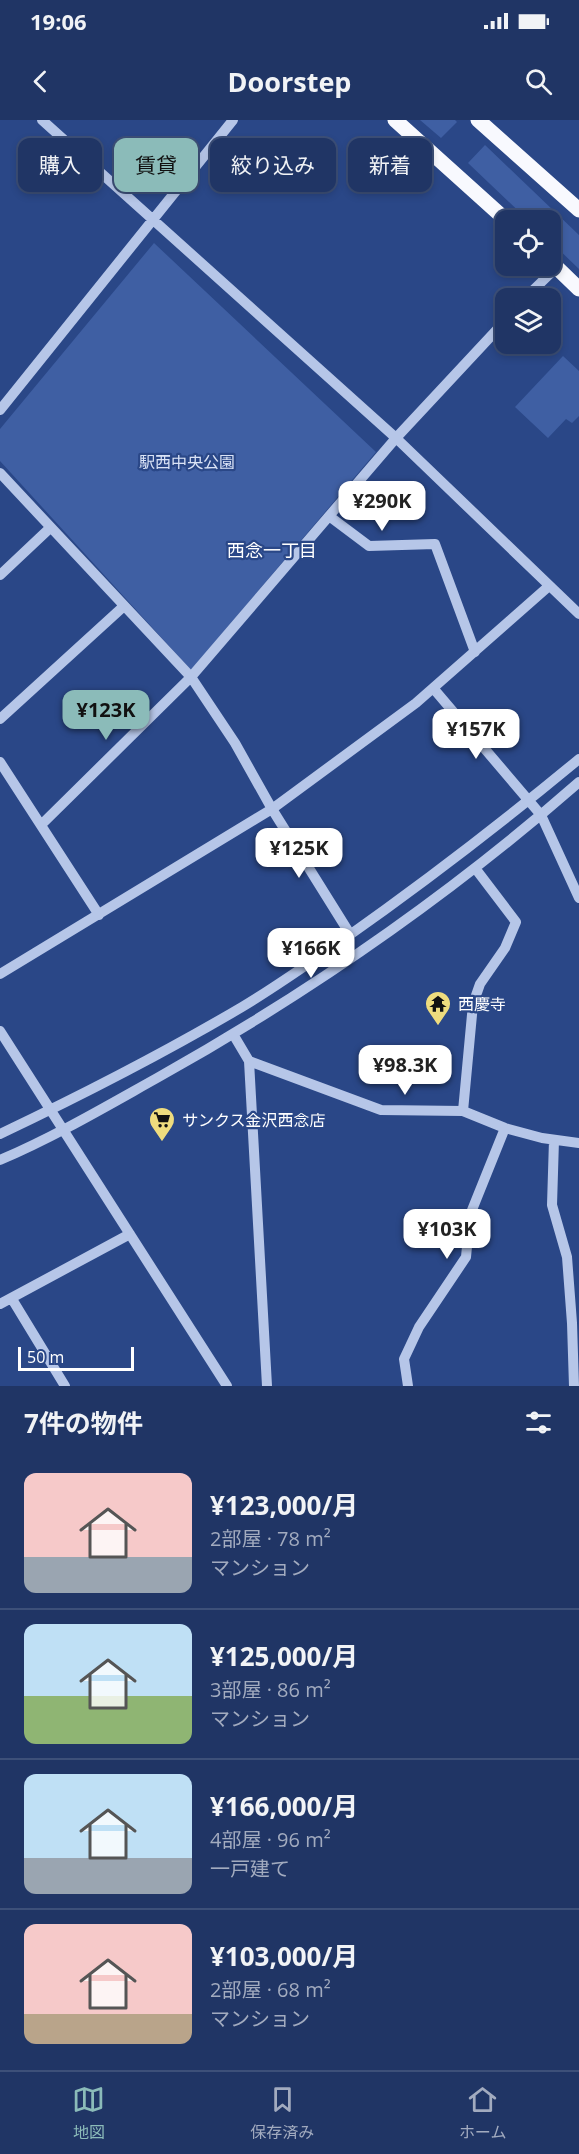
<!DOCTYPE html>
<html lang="ja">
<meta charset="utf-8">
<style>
body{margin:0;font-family:"Open Sans","Noto Sans JP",sans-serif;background:#283d6b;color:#f1f3f6;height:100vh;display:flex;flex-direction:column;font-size:22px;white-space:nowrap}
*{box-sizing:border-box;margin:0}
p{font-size:20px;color:#a2abbf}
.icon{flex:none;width:33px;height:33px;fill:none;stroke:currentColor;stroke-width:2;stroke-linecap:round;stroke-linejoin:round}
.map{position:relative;height:1266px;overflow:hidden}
.details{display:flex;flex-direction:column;background:#203565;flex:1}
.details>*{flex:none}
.banner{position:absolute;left:18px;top:18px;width:543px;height:54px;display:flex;gap:12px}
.fabs{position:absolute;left:495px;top:90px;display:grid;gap:12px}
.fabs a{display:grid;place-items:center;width:66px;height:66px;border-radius:12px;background:#203565;box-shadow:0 3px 9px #0003,0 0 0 2px #3d5079;font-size:30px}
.scale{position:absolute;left:18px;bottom:15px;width:116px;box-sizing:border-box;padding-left:6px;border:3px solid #fff;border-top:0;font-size:16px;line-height:21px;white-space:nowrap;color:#fff;-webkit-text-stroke:4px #2a4787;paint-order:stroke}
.price{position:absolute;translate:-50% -51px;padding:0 14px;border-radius:12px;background:#fff;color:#222;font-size:20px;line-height:39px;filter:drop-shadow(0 2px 3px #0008)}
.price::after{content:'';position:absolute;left:50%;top:36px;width:18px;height:14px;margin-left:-9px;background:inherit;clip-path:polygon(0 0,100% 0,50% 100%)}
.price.selected{background:#8bbbb9;color:#111}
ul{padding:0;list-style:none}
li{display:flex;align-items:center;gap:18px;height:150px;padding:0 24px}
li+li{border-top:2px solid #3d5079}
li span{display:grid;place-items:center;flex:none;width:168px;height:120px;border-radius:12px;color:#555}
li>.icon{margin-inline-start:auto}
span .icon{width:72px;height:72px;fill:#fffc;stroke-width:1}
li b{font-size:26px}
h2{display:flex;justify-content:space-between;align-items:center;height:72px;padding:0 24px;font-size:26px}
.chip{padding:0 21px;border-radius:12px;background:#203565;box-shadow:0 3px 9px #0003,0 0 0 2px #3d5079;font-size:21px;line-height:54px}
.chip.selected{background:#8bbbb9;color:#111}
.status{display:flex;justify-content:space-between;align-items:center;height:42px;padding:0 30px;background:#203565;direction:ltr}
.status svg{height:16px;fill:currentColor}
header{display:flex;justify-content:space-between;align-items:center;height:78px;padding:0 24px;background:#203565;font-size:27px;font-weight:700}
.tabs{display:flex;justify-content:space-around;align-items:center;height:84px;border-top:2px solid #3d5079;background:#203565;font-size:16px;color:#a2abbf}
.tabs a{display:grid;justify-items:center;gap:3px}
.tabs .selected{color:#8bbbb9}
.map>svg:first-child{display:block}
.green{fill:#3f5fa3}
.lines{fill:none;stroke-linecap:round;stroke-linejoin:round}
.minor{stroke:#b6c6e8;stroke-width:10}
.major{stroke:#f8f9fe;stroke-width:15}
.labels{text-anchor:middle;stroke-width:4.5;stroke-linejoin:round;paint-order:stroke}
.park-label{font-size:16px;fill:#dae3f6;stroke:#2a4787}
.poi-label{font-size:16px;fill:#fff;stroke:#2a4787;text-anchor:start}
.neighbourhood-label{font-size:18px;fill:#fff;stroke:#2a4787}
</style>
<div class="status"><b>19:06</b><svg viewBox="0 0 49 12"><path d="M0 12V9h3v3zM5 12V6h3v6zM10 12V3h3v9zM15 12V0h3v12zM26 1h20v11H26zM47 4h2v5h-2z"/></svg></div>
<header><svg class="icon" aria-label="back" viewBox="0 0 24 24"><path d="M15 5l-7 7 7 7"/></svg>Doorstep<svg class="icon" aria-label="search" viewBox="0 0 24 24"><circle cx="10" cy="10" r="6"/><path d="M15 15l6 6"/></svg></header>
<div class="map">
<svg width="579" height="1266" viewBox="0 0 579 1266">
<rect width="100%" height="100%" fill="#2a4787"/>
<!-- green -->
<path class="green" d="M 420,0 L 455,0 L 457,2 L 441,18 Z
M 485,25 L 579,115 L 579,149 L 551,122 L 550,100 L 528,100 L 468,43 Z
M 154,123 L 376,332 L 191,550 L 0,341 L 0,309 Z
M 563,236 L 579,251 L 579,296 L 572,303 L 566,299 L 548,318 L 515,287 Z"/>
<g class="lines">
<!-- minor -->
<path class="minor" d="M 42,0 L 396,318 L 579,494
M 525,178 L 557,147
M 0,290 L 233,0
M 0,353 L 191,557 L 235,623 L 272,689 L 350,814
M 329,396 L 369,426 L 435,424 L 475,532
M 0,455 L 50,408
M 433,568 L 541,695 L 579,778
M 0,599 L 124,486
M 0,642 L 99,795
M 41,705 L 191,557 L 396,318 L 506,200
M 0,854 L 272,689 L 416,583 L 549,466
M 0,911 L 227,1266
M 233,914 L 249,941 L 381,990 L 463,991 L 505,1008 L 542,1018 L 579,1023
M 249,941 L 267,1266
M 463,991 L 473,884 L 480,864 L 505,828 L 516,802 L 475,748
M 0,1014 C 82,975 164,933 242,887 C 277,866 311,842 344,819 C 425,762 503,702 579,639
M 554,1020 L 552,1085 L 567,1137 L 572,1203 L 574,1266
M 0,1040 C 54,1017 105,987 157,958 C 307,874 449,776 579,662
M 12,1179 L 65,1266
M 0,1184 L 130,1114
M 408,1266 L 404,1239 L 419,1207 L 466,1137 L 470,1095 L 505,1008"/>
<!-- major -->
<path class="major" d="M 395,0 L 506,100
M 478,0 L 579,90
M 550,141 L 579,169"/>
</g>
<!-- icons -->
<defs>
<symbol id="temple-pin" viewBox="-11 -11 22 30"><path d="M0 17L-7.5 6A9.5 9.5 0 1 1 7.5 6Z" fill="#eedc7e" stroke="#2a4787"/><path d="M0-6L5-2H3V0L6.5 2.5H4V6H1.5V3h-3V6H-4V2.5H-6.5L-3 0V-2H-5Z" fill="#111"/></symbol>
<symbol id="supermarket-pin" viewBox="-11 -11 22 30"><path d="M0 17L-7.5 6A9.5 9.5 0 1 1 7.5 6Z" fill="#eedc7e" stroke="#2a4787"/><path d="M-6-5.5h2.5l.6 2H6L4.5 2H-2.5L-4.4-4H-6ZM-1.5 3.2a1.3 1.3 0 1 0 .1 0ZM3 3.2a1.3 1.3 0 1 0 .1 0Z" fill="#111"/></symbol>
</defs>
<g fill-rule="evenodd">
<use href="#temple-pin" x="423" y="869" width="30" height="40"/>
<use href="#supermarket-pin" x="147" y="985" width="30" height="40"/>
</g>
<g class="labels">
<!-- park labels -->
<g class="park-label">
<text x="187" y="348">駅西中央公園</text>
</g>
<!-- poi labels -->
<g class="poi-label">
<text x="458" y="890">西慶寺</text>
<text x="182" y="1006">サンクス金沢西念店</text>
</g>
<!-- neighbourhood labels -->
<g class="neighbourhood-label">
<text x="272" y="437">西念一丁目</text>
</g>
</g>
</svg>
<div class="fabs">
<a><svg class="icon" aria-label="locate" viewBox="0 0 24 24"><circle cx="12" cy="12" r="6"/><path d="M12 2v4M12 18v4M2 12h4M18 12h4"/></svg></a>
<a><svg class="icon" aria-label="layers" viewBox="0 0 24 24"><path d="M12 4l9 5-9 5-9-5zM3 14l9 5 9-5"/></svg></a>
</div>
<div class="scale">50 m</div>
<b class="price" style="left:382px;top:412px">¥290K</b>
<b class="price selected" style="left:106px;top:621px">¥123K</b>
<b class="price" style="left:476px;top:640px">¥157K</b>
<b class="price" style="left:299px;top:759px">¥125K</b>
<b class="price" style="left:311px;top:859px">¥166K</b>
<b class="price" style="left:405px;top:976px">¥98.3K</b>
<b class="price" style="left:447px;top:1140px">¥103K</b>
<div class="banner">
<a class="chip">購入</a>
<a class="chip selected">賃貸</a>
<a class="chip">絞り込み</a>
<a class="chip">新着</a>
</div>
</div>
<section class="details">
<h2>7件の物件<svg class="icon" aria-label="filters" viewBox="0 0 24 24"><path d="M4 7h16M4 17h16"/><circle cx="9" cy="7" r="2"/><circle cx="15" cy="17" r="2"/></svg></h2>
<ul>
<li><span style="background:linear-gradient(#f6c9c9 70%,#9aa5b1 0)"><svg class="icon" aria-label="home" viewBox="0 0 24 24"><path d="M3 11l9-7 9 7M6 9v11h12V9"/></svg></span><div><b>¥123,000/月</b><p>2部屋 · 78 m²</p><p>マンション</p></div></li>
<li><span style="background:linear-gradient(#bfe0f5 60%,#8fb573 0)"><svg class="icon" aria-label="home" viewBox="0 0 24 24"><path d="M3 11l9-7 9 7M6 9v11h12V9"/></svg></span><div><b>¥125,000/月</b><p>3部屋 · 86 m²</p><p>マンション</p></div></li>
<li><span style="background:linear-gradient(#bfe0f5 70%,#9aa5b1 0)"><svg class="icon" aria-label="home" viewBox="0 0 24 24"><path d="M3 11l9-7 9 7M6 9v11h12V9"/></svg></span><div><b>¥166,000/月</b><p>4部屋 · 96 m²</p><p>一戸建て</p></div></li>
<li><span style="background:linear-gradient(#f6c9c9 75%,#b9a48a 0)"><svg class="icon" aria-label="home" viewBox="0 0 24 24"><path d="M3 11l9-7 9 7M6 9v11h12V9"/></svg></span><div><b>¥103,000/月</b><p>2部屋 · 68 m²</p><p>マンション</p></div></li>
</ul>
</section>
<nav class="tabs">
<a class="selected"><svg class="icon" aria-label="map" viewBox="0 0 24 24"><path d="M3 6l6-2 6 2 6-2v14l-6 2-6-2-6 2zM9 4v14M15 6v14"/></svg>地図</a>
<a><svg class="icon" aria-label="saved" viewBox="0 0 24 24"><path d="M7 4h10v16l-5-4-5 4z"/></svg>保存済み</a>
<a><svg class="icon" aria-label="home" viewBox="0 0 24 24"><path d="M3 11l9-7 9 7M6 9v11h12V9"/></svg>ホーム</a>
</nav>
